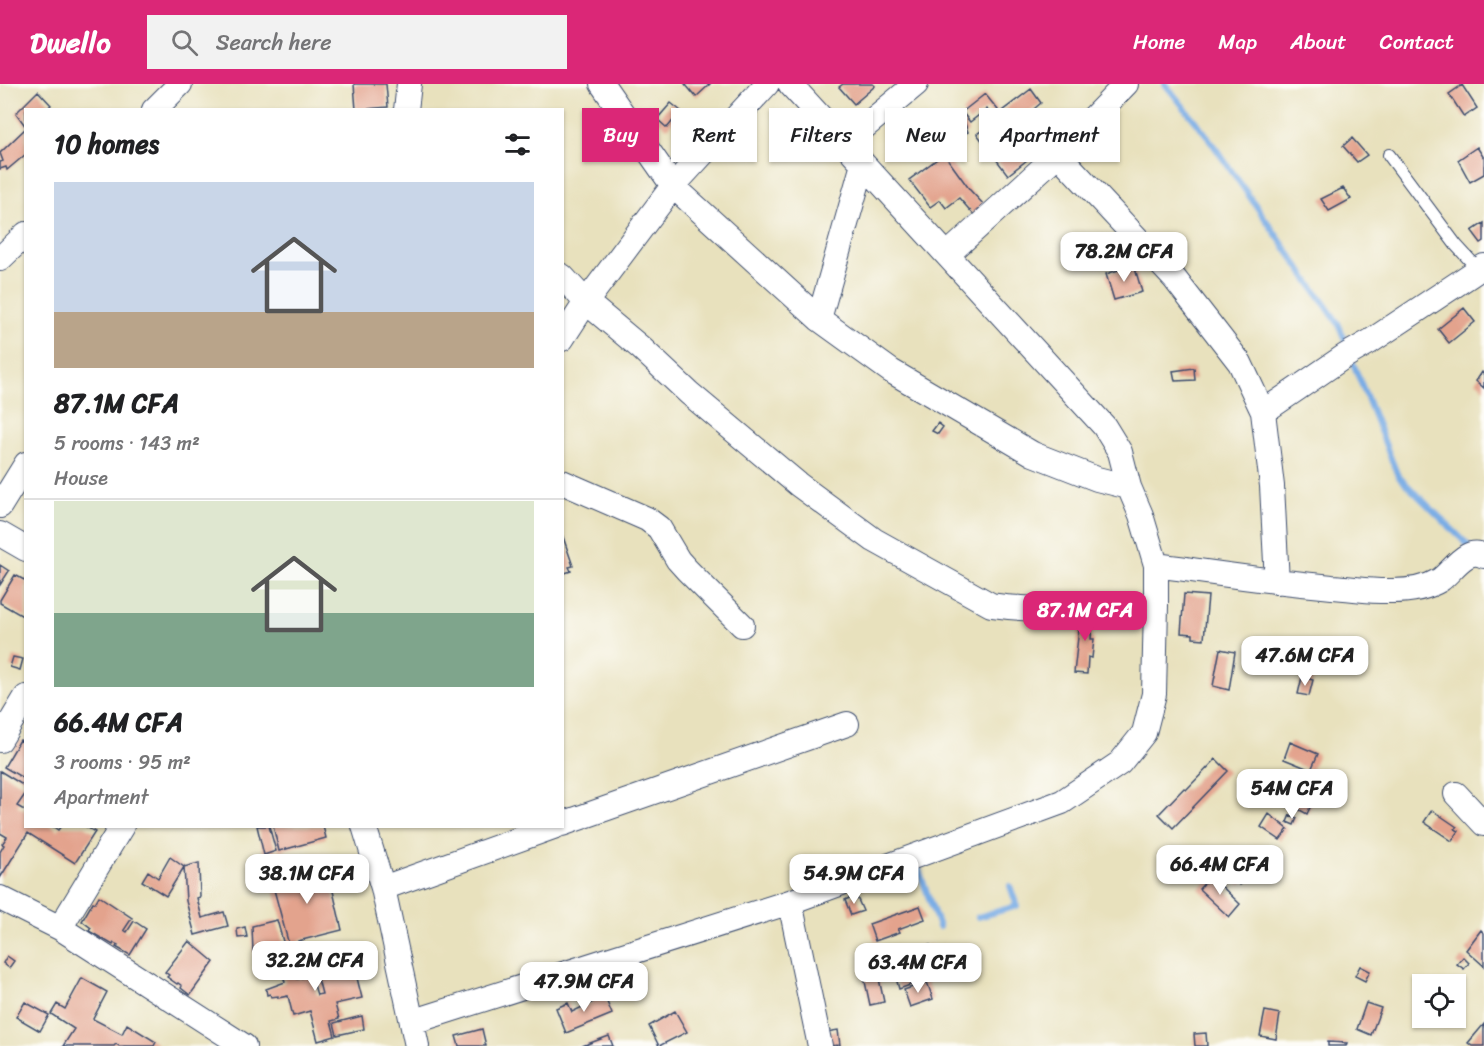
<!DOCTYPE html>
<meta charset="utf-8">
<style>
body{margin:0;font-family:Sriracha,sans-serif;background:#f2f2f2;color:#202124;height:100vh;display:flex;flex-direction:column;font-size:22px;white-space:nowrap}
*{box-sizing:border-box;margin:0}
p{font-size:20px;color:#757577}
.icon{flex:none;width:33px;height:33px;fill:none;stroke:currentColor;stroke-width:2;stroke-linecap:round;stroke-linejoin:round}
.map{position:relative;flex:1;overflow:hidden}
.drawer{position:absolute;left:24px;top:24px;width:540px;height:720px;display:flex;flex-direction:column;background:#fff;border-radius:0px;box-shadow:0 2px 4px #0004}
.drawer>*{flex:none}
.top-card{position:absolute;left:582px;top:24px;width:570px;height:54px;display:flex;gap:12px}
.tools{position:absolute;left:1412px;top:890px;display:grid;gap:12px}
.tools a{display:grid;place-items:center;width:54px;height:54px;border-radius:0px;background:#fff;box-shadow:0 2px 4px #0004;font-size:30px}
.price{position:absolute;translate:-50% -51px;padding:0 14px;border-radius:12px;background:#fff;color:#222;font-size:20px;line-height:39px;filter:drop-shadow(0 2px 3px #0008)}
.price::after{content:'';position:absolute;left:50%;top:36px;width:18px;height:14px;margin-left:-9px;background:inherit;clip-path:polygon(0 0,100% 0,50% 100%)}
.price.selected{background:#db2777;color:#fff}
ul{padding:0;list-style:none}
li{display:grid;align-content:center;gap:12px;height:318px;padding:0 30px}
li+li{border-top:2px solid #e0e0e0}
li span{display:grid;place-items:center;height:186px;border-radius:0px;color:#555}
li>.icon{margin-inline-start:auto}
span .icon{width:108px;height:108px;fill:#fffc;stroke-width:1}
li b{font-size:26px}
h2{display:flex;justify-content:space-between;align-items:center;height:72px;padding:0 30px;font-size:26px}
.chip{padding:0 21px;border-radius:0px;background:#fff;box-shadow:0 2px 4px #0004;font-size:21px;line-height:54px}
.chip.selected{background:#db2777;color:#fff}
header{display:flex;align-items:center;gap:36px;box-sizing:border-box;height:84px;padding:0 30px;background:#db2777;color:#fff}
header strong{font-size:28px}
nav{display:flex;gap:33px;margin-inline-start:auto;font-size:21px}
.search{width:420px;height:54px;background:#f2f2f2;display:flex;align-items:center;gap:15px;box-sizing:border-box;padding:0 21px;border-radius:0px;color:#757577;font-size:22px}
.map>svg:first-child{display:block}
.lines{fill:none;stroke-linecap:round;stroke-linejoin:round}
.stream{stroke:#78ace5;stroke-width:6}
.building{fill:#e3a38d}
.lane-casing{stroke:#3a4a6c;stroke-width:14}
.street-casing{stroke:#3a4a6c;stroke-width:26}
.lane{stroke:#fff;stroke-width:12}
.street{stroke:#fff;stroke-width:24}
</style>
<header>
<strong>Dwello</strong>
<div class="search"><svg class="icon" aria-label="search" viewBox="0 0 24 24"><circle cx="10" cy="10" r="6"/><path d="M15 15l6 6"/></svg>Search here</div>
<nav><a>Home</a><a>Map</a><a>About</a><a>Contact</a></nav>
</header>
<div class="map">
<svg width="1484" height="962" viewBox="0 0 1484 962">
<rect width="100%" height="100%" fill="#fdfcf7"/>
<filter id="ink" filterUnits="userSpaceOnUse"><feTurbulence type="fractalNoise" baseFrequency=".0167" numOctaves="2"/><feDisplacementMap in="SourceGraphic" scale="12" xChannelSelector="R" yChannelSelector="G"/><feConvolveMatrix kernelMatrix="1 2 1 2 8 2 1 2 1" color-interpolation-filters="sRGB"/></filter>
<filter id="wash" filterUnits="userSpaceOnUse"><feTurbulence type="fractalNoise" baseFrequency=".008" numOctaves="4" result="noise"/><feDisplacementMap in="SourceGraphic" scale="24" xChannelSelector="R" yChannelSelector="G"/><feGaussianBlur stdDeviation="1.35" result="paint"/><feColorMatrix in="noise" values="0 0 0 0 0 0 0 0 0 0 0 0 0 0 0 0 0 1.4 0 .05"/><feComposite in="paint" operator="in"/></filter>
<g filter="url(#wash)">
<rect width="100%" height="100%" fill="#e8e1bd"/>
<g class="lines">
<!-- stream -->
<path class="stream" d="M 1165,0 L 1205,49 L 1338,239 L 1348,264
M 1351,274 L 1398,392 L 1471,464
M 911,785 L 918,783 L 939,843
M 978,833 L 1017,822 L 1010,802"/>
</g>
<g id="blocks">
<!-- building -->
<path class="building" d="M 354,0 L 386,0 L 388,23 L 356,26 Z
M 685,0 L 710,0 L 696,13 Z
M 843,0 L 873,0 L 875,2 L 854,20 L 839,3 Z
M 1462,1 L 1477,24 L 1464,33 L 1449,10 Z
M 1031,5 L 1041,19 L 1014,42 L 1002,27 Z
M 38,7 L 51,21 L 46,26 L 26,26 L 26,43 L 16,29 Z
M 985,10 L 998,26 L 992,31 L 987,25 L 970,38 L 962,28 Z
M 671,19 L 681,27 L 667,44 L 657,35 Z
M 1003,31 L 1032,69 L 1025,75 L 1027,76 L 1008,91 L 977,50 Z
M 964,37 L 968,48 L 950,56 L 946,44 Z
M 26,44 L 26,70 L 7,86 L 6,83 L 0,85 L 0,78 L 3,77 L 0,69 Z
M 1352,54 L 1367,71 L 1357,78 L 1343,62 Z
M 1477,63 L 1484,74 L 1484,90 L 1470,98 L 1458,76 Z
M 944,70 L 970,106 L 985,122 L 975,132 L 959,114 L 946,124 L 940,116 L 930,123 L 909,96 Z
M 1343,104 L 1351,115 L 1329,127 L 1321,115 Z
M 1484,139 L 1484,157 L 1481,159 L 1472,147 Z
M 1134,181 L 1142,208 L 1114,216 L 1106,190 Z
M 1464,224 L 1475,238 L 1449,259 L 1438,245 Z
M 1194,284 L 1195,296 L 1175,297 L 1173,287 Z
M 1482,288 L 1484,291 L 1484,304 L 1476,297 Z
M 938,339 L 943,343 L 938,350 L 932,347 Z
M 562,450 L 573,482 L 569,483 L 571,487 L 562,490 Z
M 0,481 L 9,487 L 0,501 Z
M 15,491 L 26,497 L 26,534 L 0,519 L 0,516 Z
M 1184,510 L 1208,512 L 1204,555 L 1193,554 L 1193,550 L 1181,549 Z
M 1081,526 L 1097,528 L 1095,540 L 1092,540 L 1091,555 L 1094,555 L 1092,574 L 1088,573 L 1087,590 L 1074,589 Z
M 1220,565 L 1235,568 L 1229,606 L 1213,602 Z
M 13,573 L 23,575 L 20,586 L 10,583 Z
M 1302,593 L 1313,596 L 1309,612 L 1298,610 Z
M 20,656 L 26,659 L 26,696 L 4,683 Z
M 1290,658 L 1318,670 L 1311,686 L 1284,675 Z
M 1216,675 L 1228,687 L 1173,744 L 1159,730 L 1184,704 L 1186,706 Z
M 0,687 L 26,703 L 26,709 L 17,722 L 26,727 L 26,742 L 52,742 L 58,746 L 61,742 L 85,742 L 95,748 L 75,779 L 28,749 L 0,794 L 0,768 L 4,761 L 2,760 L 7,753 L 0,749 Z
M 1286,703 L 1313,717 L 1307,730 L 1280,715 Z
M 1432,726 L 1457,743 L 1455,745 L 1459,747 L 1452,757 L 1424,738 Z
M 1269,730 L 1288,745 L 1280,756 L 1261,743 Z
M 1290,731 L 1297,734 L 1294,741 L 1287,738 Z
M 257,742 L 269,742 L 276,767 L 264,771 Z
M 273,742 L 323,742 L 326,754 L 279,767 Z
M 1236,770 L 1253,788 L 1240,801 L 1224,784 Z
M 170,773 L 184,783 L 199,779 L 200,813 L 197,814 L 202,834 L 224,828 L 228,842 L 195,851 L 186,817 L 184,783 L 166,812 L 142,797 L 148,787 L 158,794 Z
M 327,781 L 342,846 L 298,857 L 299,859 L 289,861 L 270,791 L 284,788 L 288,804 L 294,803 L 291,791 Z
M 1211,792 L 1240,820 L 1229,833 L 1199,805 Z
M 856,811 L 863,827 L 851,831 L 845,816 Z
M 99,812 L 132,834 L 124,846 L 127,848 L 134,837 L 146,845 L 130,871 L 116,863 L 118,861 L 114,859 L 113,861 L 89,847 L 91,844 L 82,837 L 93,818 L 95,819 Z
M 920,822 L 925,835 L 898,845 L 900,848 L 875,857 L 869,840 Z
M 277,836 L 284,861 L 253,868 L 252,842 Z
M 245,843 L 247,853 L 238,854 L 237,845 Z
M 1481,846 L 1484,849 L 1484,882 L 1466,866 Z
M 189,857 L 214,878 L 190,911 L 181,904 L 182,902 L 178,899 L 177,900 L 167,893 L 169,891 L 165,888 Z
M 288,861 L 298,895 L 311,891 L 317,911 L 322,910 L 317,891 L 354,882 L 362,914 L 335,920 L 339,935 L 331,937 L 335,952 L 318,957 L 310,927 L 293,932 L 288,912 L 278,914 L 278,912 L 271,913 L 270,910 L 267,911 L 266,905 L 285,898 L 278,875 L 272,876 L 269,867 Z
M 930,861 L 938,891 L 899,905 L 891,875 Z
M 7,872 L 14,877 L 9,884 L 3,879 Z
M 1463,873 L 1469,879 L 1464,885 L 1457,880 Z
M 1360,882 L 1370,887 L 1365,897 L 1355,892 Z
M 878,890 L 884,918 L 870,921 L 864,893 Z
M 82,894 L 107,908 L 93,935 L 122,950 L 127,940 L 156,958 L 154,962 L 119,962 L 116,960 L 114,962 L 63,962 L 74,945 L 51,930 L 57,920 L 65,925 Z
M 927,898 L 933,915 L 910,923 L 904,906 Z
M 602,906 L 612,930 L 566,949 L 556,924 L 568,919 L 572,928 L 593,918 L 590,911 Z
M 25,918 L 49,931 L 40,947 L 16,933 Z
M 1366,919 L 1381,924 L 1371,951 L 1357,945 Z
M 675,927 L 687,948 L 659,962 L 649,942 Z
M 1265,927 L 1280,930 L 1276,955 L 1260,952 Z
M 362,932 L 364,945 L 337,951 L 334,939 Z
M 1484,940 L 1484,962 L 1472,962 L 1468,959 Z
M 482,945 L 486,962 L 459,962 L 456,952 Z
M 838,946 L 840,961 L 828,962 L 826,948 Z
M 1206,949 L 1207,962 L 1195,962 L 1194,950 Z
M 609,952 L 613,962 L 582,962 Z
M 1328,958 L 1347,959 L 1346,962 L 1328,962 Z"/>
</g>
</g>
<g filter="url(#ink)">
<use href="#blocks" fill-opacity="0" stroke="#3a4a6c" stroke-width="1.5"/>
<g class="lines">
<defs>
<path id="lane" d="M 1389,71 L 1456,161 L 1478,185"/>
<path id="street" d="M 790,0 L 1104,342 L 1120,368 L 1129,403
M 154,26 L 180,0
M 406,26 L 409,0
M 845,59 L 916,0
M 1058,70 L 1174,194 L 1240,279 L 1263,328 L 1272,402 L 1277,498
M 947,171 L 1058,70 L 1126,0
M 0,175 L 26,150
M 562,192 L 586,218 L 641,264 L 689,309 L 799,401 L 874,456 L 991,521 C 1045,529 1101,523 1156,521
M 819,235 L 863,80
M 562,255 L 586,218 L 673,102 L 767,0
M 1263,328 L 1345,272 L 1371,257 L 1484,182
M 562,398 L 647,435 L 659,444 L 678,476 L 687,486 L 742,541
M 0,422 L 26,380
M 0,450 L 26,465
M 1156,481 C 1215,489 1273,498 1332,503 C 1352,504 1372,508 1392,507 C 1409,507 1425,505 1440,496 C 1453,487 1466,462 1484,472
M 0,656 L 26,613
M 1456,710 L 1484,740
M 562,740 L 847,640
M 364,742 L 383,804 L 417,962
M 383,804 L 556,742
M 0,814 L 60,844 L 244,962
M 790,818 L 820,962
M 60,844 L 122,742
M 412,938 L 790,818 L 1062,718 L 1120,679 L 1144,649 L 1154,610 L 1156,521 L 1156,481 L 1141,431 L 1129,403 L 1097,395 L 1033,370 L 891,287 L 819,235 L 673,102 L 602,0"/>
</defs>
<!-- lane casing -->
<use href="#lane" class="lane-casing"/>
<!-- street casing -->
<use href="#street" class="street-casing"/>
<!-- lane -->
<use href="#lane" class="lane"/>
<!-- street -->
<use href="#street" class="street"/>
</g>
</g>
</svg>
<div class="tools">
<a><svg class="icon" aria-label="locate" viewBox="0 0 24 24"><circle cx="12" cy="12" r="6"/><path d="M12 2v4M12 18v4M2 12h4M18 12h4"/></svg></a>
</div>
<b class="price" style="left:1124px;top:199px">78.2M CFA</b>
<b class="price selected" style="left:1085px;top:558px">87.1M CFA</b>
<b class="price" style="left:1305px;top:603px">47.6M CFA</b>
<b class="price" style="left:1292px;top:736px">54M CFA</b>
<b class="price" style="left:1220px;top:812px">66.4M CFA</b>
<b class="price" style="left:307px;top:821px">38.1M CFA</b>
<b class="price" style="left:854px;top:821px">54.9M CFA</b>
<b class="price" style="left:315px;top:908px">32.2M CFA</b>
<b class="price" style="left:918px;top:910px">63.4M CFA</b>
<b class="price" style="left:584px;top:929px">47.9M CFA</b>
<div class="top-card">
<a class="chip selected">Buy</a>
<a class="chip">Rent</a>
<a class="chip">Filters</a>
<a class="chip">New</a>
<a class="chip">Apartment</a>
</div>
<section class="drawer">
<h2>10 homes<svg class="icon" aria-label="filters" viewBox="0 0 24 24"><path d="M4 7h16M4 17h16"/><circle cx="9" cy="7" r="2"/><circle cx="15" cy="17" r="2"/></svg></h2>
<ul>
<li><span style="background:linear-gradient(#c9d6e8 70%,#b9a48a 0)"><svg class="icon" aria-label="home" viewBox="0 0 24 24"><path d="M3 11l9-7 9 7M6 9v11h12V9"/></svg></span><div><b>87.1M CFA</b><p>5 rooms · 143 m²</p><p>House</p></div></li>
<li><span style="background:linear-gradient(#dfe7d0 60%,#7fa58c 0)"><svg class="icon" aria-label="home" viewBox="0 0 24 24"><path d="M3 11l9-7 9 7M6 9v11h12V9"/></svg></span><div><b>66.4M CFA</b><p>3 rooms · 95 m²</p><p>Apartment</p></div></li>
</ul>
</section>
</div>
